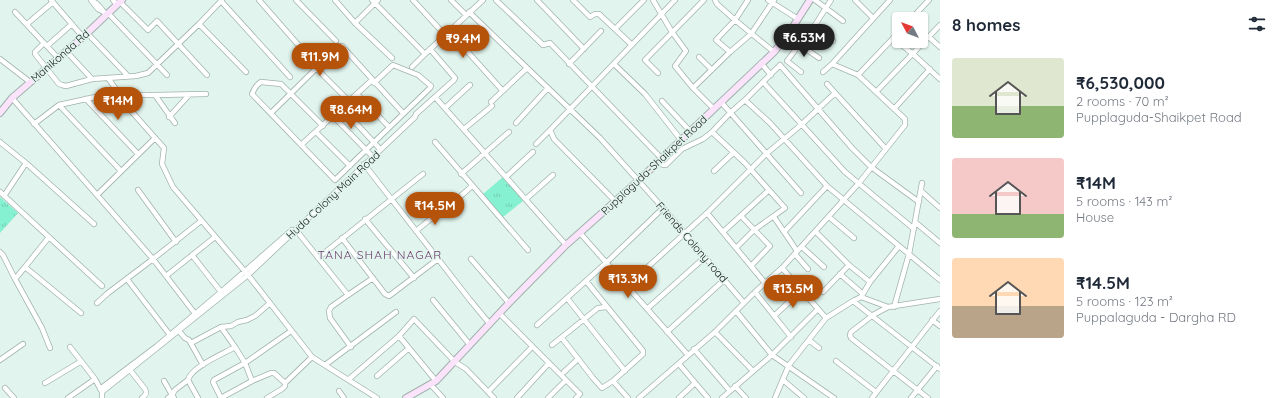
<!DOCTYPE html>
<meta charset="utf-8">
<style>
body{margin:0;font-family:Quicksand,sans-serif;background:#f6f6f7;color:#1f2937;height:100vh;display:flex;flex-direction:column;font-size:15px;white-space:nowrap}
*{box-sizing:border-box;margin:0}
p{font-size:13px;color:#747a83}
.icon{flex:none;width:22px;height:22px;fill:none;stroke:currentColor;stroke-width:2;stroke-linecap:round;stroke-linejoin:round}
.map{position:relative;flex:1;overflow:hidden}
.details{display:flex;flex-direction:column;background:#fff;width:340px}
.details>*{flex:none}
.needle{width:26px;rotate:311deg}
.buttons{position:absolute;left:892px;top:12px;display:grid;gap:8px}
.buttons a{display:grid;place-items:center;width:36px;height:36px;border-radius:4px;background:#fff;box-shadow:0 1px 3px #0004;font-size:20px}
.price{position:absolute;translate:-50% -34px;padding:0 9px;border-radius:14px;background:#b45309;color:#fff;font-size:13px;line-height:26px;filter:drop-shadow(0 1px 2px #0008)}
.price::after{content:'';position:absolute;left:50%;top:24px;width:12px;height:9px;margin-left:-6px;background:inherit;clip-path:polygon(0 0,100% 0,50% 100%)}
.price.on{background:#222;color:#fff}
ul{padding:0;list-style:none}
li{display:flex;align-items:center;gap:12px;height:100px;padding:0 12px}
li span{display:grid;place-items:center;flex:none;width:112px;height:80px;border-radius:4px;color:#555}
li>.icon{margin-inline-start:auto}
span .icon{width:48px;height:48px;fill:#fffc;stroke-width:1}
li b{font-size:17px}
h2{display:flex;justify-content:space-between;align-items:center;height:48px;padding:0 12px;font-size:17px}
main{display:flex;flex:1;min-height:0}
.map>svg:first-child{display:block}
.grass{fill:url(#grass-tufts)}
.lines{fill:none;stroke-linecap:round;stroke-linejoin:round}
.street-casing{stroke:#a1b3ac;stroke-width:6}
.secondary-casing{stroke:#a1b3ac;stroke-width:8}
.street{stroke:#fff;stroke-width:4.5}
.secondary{stroke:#fce3fc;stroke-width:6}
.labels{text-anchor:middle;stroke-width:3;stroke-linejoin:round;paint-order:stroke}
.street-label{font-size:11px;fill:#161d1a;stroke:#e1f4ed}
.neighbourhood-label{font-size:12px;letter-spacing:1px;fill:#6d3b6d;stroke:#e1f4ed}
</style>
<main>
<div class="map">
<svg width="940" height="398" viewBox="0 0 940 398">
<defs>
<pattern id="grass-tufts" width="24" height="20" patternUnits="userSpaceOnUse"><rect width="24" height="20" fill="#85f1d0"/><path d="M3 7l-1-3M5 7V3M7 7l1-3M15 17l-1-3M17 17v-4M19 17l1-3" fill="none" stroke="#72ceb2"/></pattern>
</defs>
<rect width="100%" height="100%" fill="#e1f4ed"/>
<!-- grass -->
<path class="grass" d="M 503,177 L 523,201 L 503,217 L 483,194 Z
M 0,197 L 18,213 L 0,233 Z"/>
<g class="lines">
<defs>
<path id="street" d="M 51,0 L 83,37
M 91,0 L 98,9 L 102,11
M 113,0 L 117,5
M 222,0 L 199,24 L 246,72
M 259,0 L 315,64
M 296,0 L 336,41
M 335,0 L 355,23 L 392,58
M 372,0 L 425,54 L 412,67
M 413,0 L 445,35
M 451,0 L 466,15
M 496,0 L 543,45 L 550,43 L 662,159
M 537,0 L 584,49
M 573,0 L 590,17 L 595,14 L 599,14 L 632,45
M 653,0 L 672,32 L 686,51 L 675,66 L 693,88 L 730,52 L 751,34 L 774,0
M 715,0 L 717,4 L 735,20 L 774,52
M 768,0 L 798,19
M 815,0 L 843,21
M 855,0 L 873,18
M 92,1 C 99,3 101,9 106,15
M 221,1 L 290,77
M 120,2 L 148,30 L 157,21 L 207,75
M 15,12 L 58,58
M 469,12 L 600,138 L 663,208 L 744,303
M 108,13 L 167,75
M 911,19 L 929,0
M 355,23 L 378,0
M 27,24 L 53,2
M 815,25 L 833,41
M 615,29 L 644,0
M 449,31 L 502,90
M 87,33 L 128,76
M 787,36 L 819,58
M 929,37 L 940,47
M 893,38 L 913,54 L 940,79
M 44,43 L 35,52 L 35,54 L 59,84 L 62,85 L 66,86 L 92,79 L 136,76 L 148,73 L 199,24
M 47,46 L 72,24
M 66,51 L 92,79
M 730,52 L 716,40 L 735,20 L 748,0
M 425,54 L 483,0
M 699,57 L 712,70
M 0,59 L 30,82
M 761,63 L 771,75
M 569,64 L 601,31
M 614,64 L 645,94 L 681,140
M 316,68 L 349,101
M 801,72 L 787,61 L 799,45 L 815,25 L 831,0
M 823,72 L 832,64
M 658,73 L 645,60 L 704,0
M 858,75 L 899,32
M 108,78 L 133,113 L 164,148 L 162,164 L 173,187 L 248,275 L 312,357 L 377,398
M 763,82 L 845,172 L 914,229
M 827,84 L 886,149
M 693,88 L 714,109
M 876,92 L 940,25
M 357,94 L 389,127
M 120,95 L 155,95 L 175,123
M 155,95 L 206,94
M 435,97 L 566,245
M 12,98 L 153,259 L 201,221
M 86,99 L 138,154
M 745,100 L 770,123 L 827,186 L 940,280
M 662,101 L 690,131
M 491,102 L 527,68
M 721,102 L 801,193
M 59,105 L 121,171
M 342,108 L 379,148
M 445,108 L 470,85
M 894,109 L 930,69
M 271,113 L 339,46 L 342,46 L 403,113
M 333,116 L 371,155
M 169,117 L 189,95
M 516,123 L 548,88
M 34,124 L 59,105 L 118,92
M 323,126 L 281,84 L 261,82 C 257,84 254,89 252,94 L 335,180 L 430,88 L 431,86 L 418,75 L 393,65 L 374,83
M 464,129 L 492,106
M 316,132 L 350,166
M 712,132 L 745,163 L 785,208 L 754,230 L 736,248
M 0,142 L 26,163 L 94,224
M 435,142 L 528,250
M 536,144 L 550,130
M 301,145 L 372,80
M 659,161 L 663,165 L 666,165 L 682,149 L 703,139 L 712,132 L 730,113 L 745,100 L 780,65 L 852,148 L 871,167 L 919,202
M 364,164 L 470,300 L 489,323
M 714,171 L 733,153
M 461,174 L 509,132
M 506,177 L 533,152
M 138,190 L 176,242
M 921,191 L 940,208
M 0,192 L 102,286
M 97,195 L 155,138
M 4,196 L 26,163
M 526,199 L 553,175
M 615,201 L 554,139 L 550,130 L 675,0
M 454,202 L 472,186
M 707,213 L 765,283
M 741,216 L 770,246 L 751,266
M 774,217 L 797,251
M 829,217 L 854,238
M 365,219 L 414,278
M 915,222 L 940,243
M 296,230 L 348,295
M 416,231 L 444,208
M 723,232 L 769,190
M 784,232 L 827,186
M 816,232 L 849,265 L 870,282
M 580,233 L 688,355
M 49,237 L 25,267 L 81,313
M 342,238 L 385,294 L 389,296 L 438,259
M 802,247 L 824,267
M 0,252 L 3,255 L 15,279
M 795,254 L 808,269
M 192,255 L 221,292
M 318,258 L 423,174
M 471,259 L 509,303
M 25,267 L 15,279 L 42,328 L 50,348
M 782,268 L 826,318
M 840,274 L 863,294
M 166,276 L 215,237
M 127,279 L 170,335
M 627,286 L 707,213 L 766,154 L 801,125 L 835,93
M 755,292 L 791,337
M 823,292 L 849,265
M 861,297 L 888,307 L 940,299
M 567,298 L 625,371
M 433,300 L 470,345
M 853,301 L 940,369
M 97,303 L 108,293 L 153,259 L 196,315
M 888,307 L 873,315 L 851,332 L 850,335 L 851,338 L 928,398
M 894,307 L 909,254 L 922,183
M 647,309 L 705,257
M 736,311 L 772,355 L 834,398
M 499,313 L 580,394 L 576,398
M 774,316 L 801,291
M 932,320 L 940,326
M 537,325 L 607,262 L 663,208
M 221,327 L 235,347
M 178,330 L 185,338 L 189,340 L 203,365
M 667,332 L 724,280
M 715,332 L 753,371
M 399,336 L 436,381
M 562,338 L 593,378 L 602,388 L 613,381 L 643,354 L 643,351 L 586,281
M 809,340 L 819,348
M 191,343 L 221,327 L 231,326 L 238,322 L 247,320 L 255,316 L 270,303
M 552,345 L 598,308 L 607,307
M 70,347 L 95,379 L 102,392 L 102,398
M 351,347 L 330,318 L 329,311 L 331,307 L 348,295 L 373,278
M 694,349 L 730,391
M 0,360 L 23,344
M 836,361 L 876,392
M 679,364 L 708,398
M 325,365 L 396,312
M 130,370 L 145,389 C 147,393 146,395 142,398
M 564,372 L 578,359
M 377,376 L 409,348
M 349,379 L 399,336 L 414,319 L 455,362 L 466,369 L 494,398
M 188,380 C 191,367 223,354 235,347 L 245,363 L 252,381
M 783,380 L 804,398
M 164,381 L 172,395 L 168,398
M 613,381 L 628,398
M 45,383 L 80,362
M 431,385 L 443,398
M 735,386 L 746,398
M 5,388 L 14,398
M 100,389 L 157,346 L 221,292 L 292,230
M 339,391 L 344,398
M 102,392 L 248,275 L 415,117 L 416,114 L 454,80 L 455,78 L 430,49
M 488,392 L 532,347
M 68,398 L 95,379
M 174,398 L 172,395 L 175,390 L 188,380 L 198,398
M 221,398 L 213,382 L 214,380 L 245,363 L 291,331
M 221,398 L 252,381 L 271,373 L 274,373 L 285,383
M 267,398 L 282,389 L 285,386 L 285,383 L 312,357
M 517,398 L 549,363
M 548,398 L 566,380
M 639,398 L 715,332 L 755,292 L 782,268 L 859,183 L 905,125 L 905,119 L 858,75 L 832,64 L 890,0
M 679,398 L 695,383
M 722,398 L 772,355 L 818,309
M 775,398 L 789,365 L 826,318 L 853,301 L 861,297 L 870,282 L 899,246
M 872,398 L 940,311
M 911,398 L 937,366"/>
<path id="secondary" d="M 0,113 L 12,98 L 83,37 L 122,0
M 406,398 L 436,381 L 509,303 L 566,245 L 638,181 L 774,52 L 787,36 L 810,0"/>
</defs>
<!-- street casing -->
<use href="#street" class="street-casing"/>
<!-- secondary casing -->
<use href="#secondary" class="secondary-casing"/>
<!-- street -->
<use href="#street" class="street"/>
<!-- secondary -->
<use href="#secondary" class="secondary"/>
</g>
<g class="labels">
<!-- street labels -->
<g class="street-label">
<text transform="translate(60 56) rotate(-41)" y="4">Manikonda Rd</text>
<text transform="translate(654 165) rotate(-43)" y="4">Pupplaguda-Shaikpet Road</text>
<text transform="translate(333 195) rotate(-43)" y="4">Huda Colony Main Road</text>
<text transform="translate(692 242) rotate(49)" y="4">Friends Colony road</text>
</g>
<!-- neighbourhood labels -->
<g class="neighbourhood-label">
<text x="380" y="259">TANA SHAH NAGAR</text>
</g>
</g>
</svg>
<div class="buttons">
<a><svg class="needle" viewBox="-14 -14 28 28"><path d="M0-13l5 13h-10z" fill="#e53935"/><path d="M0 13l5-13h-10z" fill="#747a83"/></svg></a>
</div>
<b class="price on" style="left:804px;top:58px">₹6.53M</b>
<b class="price" style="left:463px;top:59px">₹9.4M</b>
<b class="price" style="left:320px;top:77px">₹11.9M</b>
<b class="price" style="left:118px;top:121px">₹14M</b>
<b class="price" style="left:351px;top:130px">₹8.64M</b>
<b class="price" style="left:435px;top:226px">₹14.5M</b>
<b class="price" style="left:628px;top:299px">₹13.3M</b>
<b class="price" style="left:793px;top:309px">₹13.5M</b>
</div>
<section class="details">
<h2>8 homes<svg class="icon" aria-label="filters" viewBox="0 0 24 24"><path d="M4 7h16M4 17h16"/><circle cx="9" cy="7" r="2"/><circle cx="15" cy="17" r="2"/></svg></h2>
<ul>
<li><span style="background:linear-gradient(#dfe7d0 60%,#8fb573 0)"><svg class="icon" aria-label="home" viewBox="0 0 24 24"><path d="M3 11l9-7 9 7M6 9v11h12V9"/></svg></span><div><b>₹6,530,000</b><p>2 rooms · 70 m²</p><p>Pupplaguda-Shaikpet Road</p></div></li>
<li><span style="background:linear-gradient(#f6c9c9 70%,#8fb573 0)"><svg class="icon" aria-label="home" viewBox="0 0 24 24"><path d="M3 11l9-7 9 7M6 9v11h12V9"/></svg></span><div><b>₹14M</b><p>5 rooms · 143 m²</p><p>House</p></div></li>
<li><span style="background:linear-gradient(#ffd9b3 60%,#b9a48a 0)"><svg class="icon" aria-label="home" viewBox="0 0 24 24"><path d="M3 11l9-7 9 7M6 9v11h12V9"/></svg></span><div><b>₹14.5M</b><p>5 rooms · 123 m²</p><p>Puppalaguda - Dargha RD</p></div></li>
</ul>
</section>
</main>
